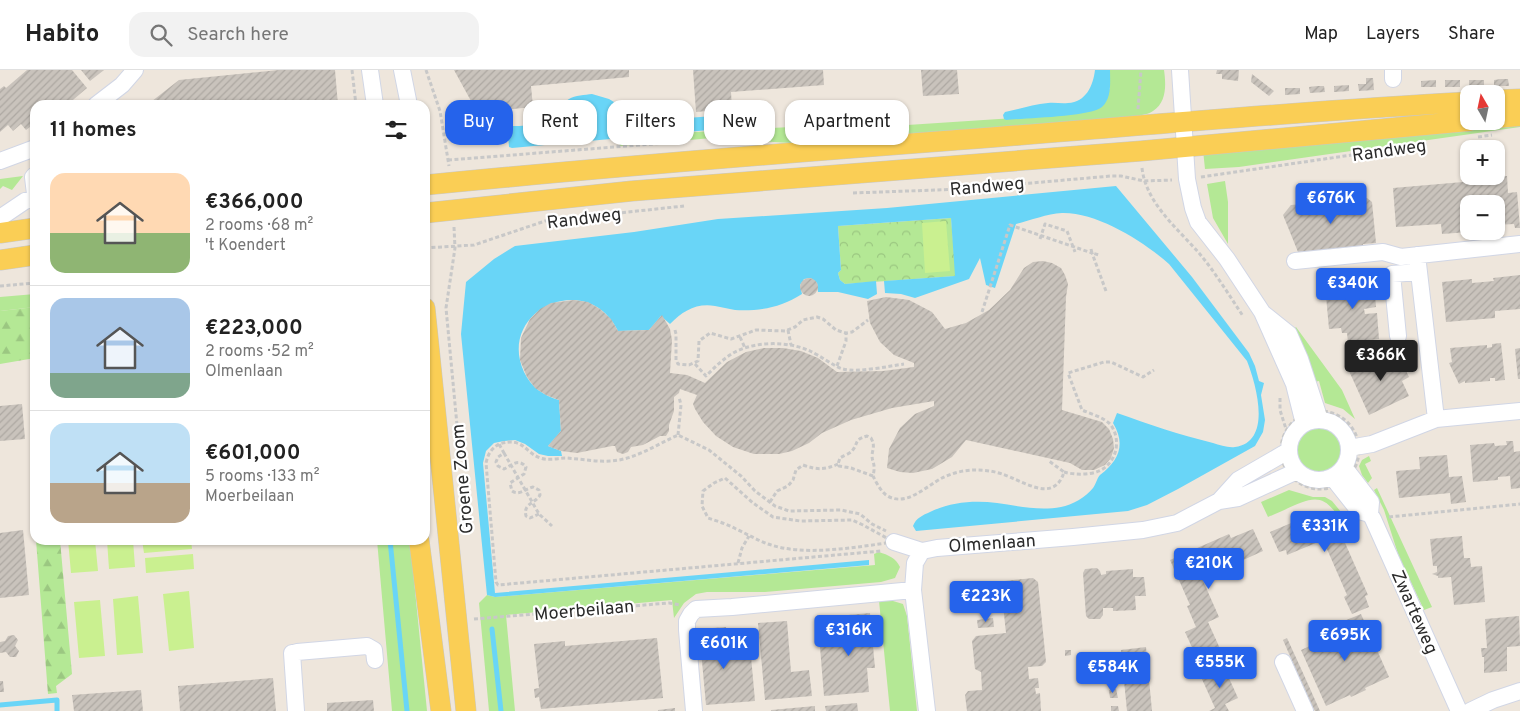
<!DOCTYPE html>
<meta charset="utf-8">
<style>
body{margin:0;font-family:Overpass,sans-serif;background:#f2f2f2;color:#222;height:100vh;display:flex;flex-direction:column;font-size:19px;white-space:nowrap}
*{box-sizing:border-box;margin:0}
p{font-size:16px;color:#767676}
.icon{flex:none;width:28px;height:28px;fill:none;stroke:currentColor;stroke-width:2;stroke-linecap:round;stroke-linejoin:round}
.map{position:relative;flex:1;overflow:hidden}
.side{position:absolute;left:30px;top:30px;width:400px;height:445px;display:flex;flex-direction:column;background:#fff;border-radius:15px;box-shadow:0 1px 4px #0004}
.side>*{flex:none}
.guide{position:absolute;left:445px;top:30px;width:475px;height:45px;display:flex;gap:10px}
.needle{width:32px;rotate:351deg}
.tools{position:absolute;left:1460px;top:15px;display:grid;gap:10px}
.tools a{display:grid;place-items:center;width:45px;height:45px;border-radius:10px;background:#fff;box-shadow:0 1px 4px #0004;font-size:25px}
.price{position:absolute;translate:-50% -42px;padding:0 11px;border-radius:5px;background:#2563eb;color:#fff;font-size:16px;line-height:32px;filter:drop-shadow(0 1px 2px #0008)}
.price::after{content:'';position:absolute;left:50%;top:30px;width:15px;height:11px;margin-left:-8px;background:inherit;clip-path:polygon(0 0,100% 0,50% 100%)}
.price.selected{background:#222;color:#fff}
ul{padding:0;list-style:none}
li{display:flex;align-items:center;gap:15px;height:125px;padding:0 20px}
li+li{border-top:1px solid #e0e0e0}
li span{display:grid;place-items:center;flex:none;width:140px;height:100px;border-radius:15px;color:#555}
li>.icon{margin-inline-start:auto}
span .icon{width:60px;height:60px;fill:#fffc;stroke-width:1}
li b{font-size:21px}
h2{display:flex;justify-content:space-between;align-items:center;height:60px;padding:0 20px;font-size:21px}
.chip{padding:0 18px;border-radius:15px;background:#fff;box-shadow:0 1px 4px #0004;font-size:18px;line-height:45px}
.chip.selected{background:#2563eb;color:#fff}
header{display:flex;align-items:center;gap:30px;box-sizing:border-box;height:70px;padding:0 25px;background:#fff;border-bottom:1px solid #e0e0e0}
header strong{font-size:24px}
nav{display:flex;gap:28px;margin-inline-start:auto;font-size:18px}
.search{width:350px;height:45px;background:#f2f2f2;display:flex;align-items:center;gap:12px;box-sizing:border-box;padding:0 18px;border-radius:15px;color:#767676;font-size:19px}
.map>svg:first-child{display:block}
.grass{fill:#b4e895}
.forest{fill:url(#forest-firs)}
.park{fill:url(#park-crowns)}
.pitch{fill:#caf090}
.water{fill:#69d5f7}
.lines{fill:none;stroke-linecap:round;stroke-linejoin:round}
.stream{stroke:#69d5f7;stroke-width:5}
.building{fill:url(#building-hatch)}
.minor-casing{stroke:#d1d6e5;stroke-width:18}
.major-casing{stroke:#c8c8c8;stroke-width:21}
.path{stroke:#c8c8c8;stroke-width:3;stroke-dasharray:4 2.5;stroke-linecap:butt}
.minor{stroke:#fff;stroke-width:16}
.major{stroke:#face55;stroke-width:20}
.labels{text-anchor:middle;stroke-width:4.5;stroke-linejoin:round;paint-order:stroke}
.street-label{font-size:18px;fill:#2b2b2b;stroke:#fff}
</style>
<header>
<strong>Habito</strong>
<div class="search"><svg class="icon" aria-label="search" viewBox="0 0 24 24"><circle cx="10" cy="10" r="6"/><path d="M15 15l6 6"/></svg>Search here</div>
<nav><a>Map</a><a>Layers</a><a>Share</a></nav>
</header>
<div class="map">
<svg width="1520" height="641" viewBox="0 0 1520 641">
<defs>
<pattern id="forest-firs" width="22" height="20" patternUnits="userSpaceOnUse" patternTransform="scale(1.25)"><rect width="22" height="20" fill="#b4e895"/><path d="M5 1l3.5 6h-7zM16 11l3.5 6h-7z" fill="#9bc781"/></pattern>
<pattern id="park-crowns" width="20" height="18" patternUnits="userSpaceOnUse" patternTransform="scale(1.25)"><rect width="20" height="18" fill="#b4e895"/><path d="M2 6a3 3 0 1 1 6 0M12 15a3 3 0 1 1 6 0" fill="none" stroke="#9bc781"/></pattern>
<pattern id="building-hatch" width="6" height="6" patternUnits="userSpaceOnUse" patternTransform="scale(1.25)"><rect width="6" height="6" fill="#c9c3bc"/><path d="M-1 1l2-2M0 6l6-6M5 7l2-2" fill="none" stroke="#ada8a2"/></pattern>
</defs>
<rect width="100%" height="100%" fill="#eee6dc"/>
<!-- grass -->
<path class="grass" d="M 1110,0 L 1164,0 C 1166,14 1167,32 1153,41 C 1149,44 1142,45 1137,46 L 992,60 L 790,73 L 712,68 L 620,76 L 619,68 L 695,62 L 830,55 L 892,56 L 1060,45 L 1110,19 Z
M 1520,51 L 1520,57 L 1239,97 L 1205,99 L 1203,80 L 1436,61 Z
M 23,106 L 12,120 L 3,116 L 0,119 L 0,109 Z
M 1225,111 L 1228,132 L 1228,174 L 1213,148 L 1207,114 Z
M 35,224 L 35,237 L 0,241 L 0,227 Z
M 1296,257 L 1342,320 L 1355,349 L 1343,339 L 1325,333 L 1319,311 L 1314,312 L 1292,261 Z
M1297 380a23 23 0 1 1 46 0a23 23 0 1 1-46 0Z
M 1369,386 L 1371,391 L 1365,394 L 1372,408 L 1368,413 L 1362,405 L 1359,396 L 1362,390 Z
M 1377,418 L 1432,537 L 1424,540 L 1399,487 L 1384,440 L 1374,420 Z
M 1289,420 L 1313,427 L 1325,427 L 1332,431 L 1355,459 L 1347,463 C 1323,413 1312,429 1268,447 L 1261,432 Z
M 377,470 L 410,470 L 427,641 L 392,641 Z
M 879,482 C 888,485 896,488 900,497 L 895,508 L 881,512 L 765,522 L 707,522 L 696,524 L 684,533 L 674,548 L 672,530 L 506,545 L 515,641 L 489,641 L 479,533 L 487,525 L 495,527 L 875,495 L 874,484 Z
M 879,531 L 893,531 L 903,534 L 907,546 L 917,641 L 890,641 Z"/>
<!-- forest -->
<path class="forest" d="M 35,237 L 35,288 L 0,294 L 0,241 Z
M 36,470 L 60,470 L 72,604 L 56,616 L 57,623 L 48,624 Z"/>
<!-- park -->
<path class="park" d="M 951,148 L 956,206 L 845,214 L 840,210 L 838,203 L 841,200 L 838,156 Z"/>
<!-- pitch -->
<path class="pitch" d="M 946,151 L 950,201 L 925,203 L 922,153 Z
M 68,470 L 95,470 L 98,501 L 71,503 Z
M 107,470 L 133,470 L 135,497 L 109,499 Z
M 142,470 L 191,470 L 192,479 L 144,483 Z
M 193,484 L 194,499 L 146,503 L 145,488 Z
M 189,521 L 194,578 L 169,581 L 163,524 Z
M 138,526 L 143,583 L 117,585 L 113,529 Z
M 100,530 L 105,586 L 79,588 L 74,532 Z"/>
<!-- water -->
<path class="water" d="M 1095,0 L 1110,0 C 1110,12 1112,28 1102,37 C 1090,47 1024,48 1006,50 L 1004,49 L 1003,45 L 1005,42 C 1020,39 1034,34 1048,33 C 1055,32 1061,34 1068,33 C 1086,32 1093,16 1095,0 Z
M 592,24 L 609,29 L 642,49 L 661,56 L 678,55 L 687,48 L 727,45 L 730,47 L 733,56 L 731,58 L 512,78 L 509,77 L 508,65 L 513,56 C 529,56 550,55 561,42 C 565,38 563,32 569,29 C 575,25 585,25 592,24 Z
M 1116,116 L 1192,207 L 1249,283 L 1255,296 L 1259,311 L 1264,313 L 1261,325 L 1265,350 L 1263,362 L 1255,376 L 1178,419 L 1147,435 L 1128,441 L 916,461 L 913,456 C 916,448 923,445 930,442 C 951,432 974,430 997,433 C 1018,436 1039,441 1061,437 C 1072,435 1086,427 1093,418 C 1096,414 1097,408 1100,405 C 1119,391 1126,374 1113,353 L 1117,343 C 1148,354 1180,365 1213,373 C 1220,375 1228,378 1235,377 C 1273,372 1256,314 1247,291 L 1169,194 C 1143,171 1097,142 1062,143 C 1047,144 1031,150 1016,154 L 995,218 L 986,215 L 980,188 L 969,209 L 915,228 L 901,224 L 885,223 L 884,211 L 955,206 L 951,148 L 838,156 L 841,200 L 838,203 L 840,210 L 845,214 L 876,211 L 877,224 L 868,229 L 838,222 L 818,222 L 817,213 L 811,208 L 804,209 L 800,215 L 802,224 C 780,238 760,241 735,240 C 728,239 722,237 715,236 C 696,233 683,241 670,254 L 661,246 L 649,260 L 618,261 C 587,198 496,241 524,302 C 531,317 544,326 559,330 L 561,361 L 548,376 L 561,381 L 562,386 L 548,386 L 539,384 L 525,374 L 515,370 L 504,371 L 494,373 L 486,381 L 483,393 L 495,523 L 869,490 L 869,495 L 495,527 L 487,525 L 461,264 L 466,212 L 494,189 L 515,176 L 634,162 L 718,149 L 887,138 Z"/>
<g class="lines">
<!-- stream -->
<path class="stream" d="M 390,470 L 407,641
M 492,559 L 501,641
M 0,635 L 57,630 L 57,641"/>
</g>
<!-- building -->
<path class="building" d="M 27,0 L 72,0 L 87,18 L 67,35 L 35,35 L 35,55 L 34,54 L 26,60 L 21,54 L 13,61 L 8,55 L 0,62 L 0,19 L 4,16 L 6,18 Z
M 81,0 L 104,0 L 90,11 Z
M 279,0 L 335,0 L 338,35 L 147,35 L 179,10 Z
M 454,0 L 629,0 L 629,7 L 531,16 L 533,37 L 491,41 L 492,56 L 471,31 Z
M 693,0 L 823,0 L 824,15 L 731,22 L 732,39 L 696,42 Z
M 921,0 L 957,0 L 959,24 L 923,26 Z
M 1217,0 L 1239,0 L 1238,11 L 1222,9 L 1222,4 L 1216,4 Z
M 1252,4 L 1274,21 L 1269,26 L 1251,12 Z
M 1366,8 L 1373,8 L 1374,20 L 1359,21 L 1358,14 L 1366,14 Z
M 1501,9 L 1508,9 L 1509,16 L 1494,16 L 1494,10 Z
M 1436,10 L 1436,17 L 1421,17 L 1421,11 Z
M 1445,10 L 1460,10 L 1460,17 L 1445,17 Z
M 1469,10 L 1484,10 L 1484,16 L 1469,16 Z
M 1349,15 L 1349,21 L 1334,22 L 1334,16 Z
M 1317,16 L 1324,16 L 1325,22 L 1310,23 L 1309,17 Z
M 1285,18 L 1300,18 L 1300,24 L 1285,25 Z
M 1507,106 L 1508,123 L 1517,122 L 1520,158 L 1515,158 L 1514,154 L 1496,155 L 1496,134 L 1469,134 L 1469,162 L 1442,164 L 1441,154 L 1396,157 L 1393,118 L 1463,112 L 1463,110 Z
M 1367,128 L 1372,132 L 1376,173 L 1363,174 L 1363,176 L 1298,182 L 1283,145 L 1291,135 Z
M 1043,191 L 1052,193 L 1061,198 L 1065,205 L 1068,214 L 1066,227 L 1062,340 L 1102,352 L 1109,359 L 1113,369 L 1114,378 L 1111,388 L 1105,395 L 1094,400 L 1082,400 L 1070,393 L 966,370 L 952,387 L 932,399 L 913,403 L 900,402 L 887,398 L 889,379 L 900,358 L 915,344 L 934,336 L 934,331 L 892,338 L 851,350 L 822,363 L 809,373 L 792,381 L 779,384 L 754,384 L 733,377 L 716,366 L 703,352 L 695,339 L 693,334 L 697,325 L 680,319 L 679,323 L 674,327 L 674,341 L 669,355 L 669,361 L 666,366 L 660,366 L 643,375 L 631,377 L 628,382 L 623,384 L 617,382 L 615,376 L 612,376 L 577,383 L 561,381 L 548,376 L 561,361 L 559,330 L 546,325 L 535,318 L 527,307 L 520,290 L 521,268 L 530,249 L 540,239 L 551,233 L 574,230 L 588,232 L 600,239 L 611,249 L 618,261 L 649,260 L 662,245 L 670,259 L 672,270 L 670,303 L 687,305 L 705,313 L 727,292 L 746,282 L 764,278 L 783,278 L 801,281 L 818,288 L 837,302 L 883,301 L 914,297 L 914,293 L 894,285 L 880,272 L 870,253 L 867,231 L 886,227 L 909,230 L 932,242 L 945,259 L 966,253 L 989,240 L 1010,220 L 1024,198 L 1033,192 Z
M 1520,205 L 1520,239 L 1495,241 L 1495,248 L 1446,252 L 1442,212 L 1472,209 L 1472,213 L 1494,211 L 1493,208 Z
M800 217a9 9 0 1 1 18 0a9 9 0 1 1-18 0Z
M 1374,211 L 1376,237 L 1364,239 L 1365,244 L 1377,243 L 1379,269 L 1348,272 L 1347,263 L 1342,263 L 1341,258 L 1329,259 L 1325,215 Z
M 1501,273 L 1505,310 L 1495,311 L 1495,308 L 1490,308 L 1490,311 L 1465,313 L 1465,311 L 1459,314 L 1449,293 L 1452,292 L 1450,278 L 1487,275 L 1487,278 L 1492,277 L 1492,274 Z
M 1520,278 L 1520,309 L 1518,309 L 1515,279 Z
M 1396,279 L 1409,307 L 1402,311 L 1409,326 L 1369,345 L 1349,301 Z
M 22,334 L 25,369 L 0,371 L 0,336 Z
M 1506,371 L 1513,371 L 1514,382 L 1520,381 L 1520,418 L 1511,419 L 1510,406 L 1498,407 L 1498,410 L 1473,412 L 1470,375 L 1494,373 L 1495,376 L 1507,375 Z
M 1447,385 L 1449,407 L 1462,406 L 1466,432 L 1451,434 L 1450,423 L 1399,428 L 1396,401 L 1420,399 L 1419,387 Z
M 1317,442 L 1321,450 L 1329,447 L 1338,468 L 1342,466 L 1368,525 L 1365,526 L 1369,537 L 1352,544 L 1344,527 L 1347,525 L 1323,470 L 1287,485 L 1286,480 L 1279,482 L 1270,462 Z
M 1253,459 L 1263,481 L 1241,491 L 1239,487 L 1200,504 L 1219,547 L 1208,552 L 1227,594 L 1204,604 L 1185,562 L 1196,557 L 1187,536 L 1190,535 L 1170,490 L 1229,464 L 1231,468 Z
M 23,460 L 29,525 L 0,528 L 0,463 Z
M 1462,466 L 1464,488 L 1470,488 L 1471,497 L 1482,496 L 1485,532 L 1454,535 L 1451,507 L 1438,508 L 1438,506 L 1432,504 L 1437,502 L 1437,496 L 1433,496 L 1430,469 Z
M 1097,498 L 1100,501 L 1101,505 L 1106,504 L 1106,501 L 1133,499 L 1133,507 L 1144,507 L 1146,526 L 1135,526 L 1136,540 L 1113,541 L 1113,538 L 1103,538 L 1103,545 L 1100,549 L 1089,549 L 1086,546 L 1083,503 L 1085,499 Z
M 1033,508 L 1038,512 L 1046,592 L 1042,596 L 1028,597 L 1029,609 L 1038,608 L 1039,618 L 1035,618 L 1036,624 L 1040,623 L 1041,641 L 967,641 L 965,625 L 968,621 L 982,620 L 981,602 L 975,599 L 972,571 L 976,566 L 1006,563 L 1001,516 L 1005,511 Z
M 991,533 L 992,541 L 977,543 L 976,535 Z
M 870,543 L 875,598 L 867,598 L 869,622 L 824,626 L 820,577 L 839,575 L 837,546 Z
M 1361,544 L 1389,607 L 1365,618 L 1366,620 L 1351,627 L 1350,625 L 1326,636 L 1301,580 L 1348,559 L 1344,551 Z
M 1519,546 L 1520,576 L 1507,577 L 1507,601 L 1484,603 L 1484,587 L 1482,587 L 1481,578 L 1487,578 L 1485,549 Z
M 993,548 L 994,557 L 978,558 L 977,550 Z
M 787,551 L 791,602 L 809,600 L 812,626 L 765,630 L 758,553 Z
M 726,557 L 729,588 L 751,586 L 755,631 L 706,635 L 699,559 Z
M 14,565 L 18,570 L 15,576 L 19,581 L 16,587 L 10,587 L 6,582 L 0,583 L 0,572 L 5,571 L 8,566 Z
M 657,568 L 663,628 L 541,639 L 539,627 L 535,628 L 534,619 L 539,618 L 534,574 L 565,571 L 565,576 Z
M 1287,568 L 1303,603 L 1320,641 L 1315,641 L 1311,634 L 1283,570 Z
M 1146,577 L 1152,641 L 1127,641 L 1121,580 Z
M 1065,580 L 1071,580 L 1071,585 L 1065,586 Z
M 1106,585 L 1113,585 L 1114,594 L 1107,595 Z
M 1224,597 L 1238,628 L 1225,634 L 1229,641 L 1209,641 L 1215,638 L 1201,607 Z
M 1108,602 L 1115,602 L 1116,611 L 1109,612 Z
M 273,608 L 276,641 L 180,641 L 178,616 Z
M 0,611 L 3,611 L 4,622 L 0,622 Z
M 1116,619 L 1118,628 L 1110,628 L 1109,620 Z
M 141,620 L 143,641 L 74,641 L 72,625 Z
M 373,630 L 374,641 L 327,641 L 327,633 Z
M 857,633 L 858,641 L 826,641 L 825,636 Z
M 815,636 L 815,641 L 771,641 L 771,640 Z
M 1111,636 L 1118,636 L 1119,641 L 1111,641 Z
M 675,638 L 675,641 L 658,641 L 658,640 Z"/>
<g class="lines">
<defs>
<path id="minor" d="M 370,0 L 375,35
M 402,0 L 409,35
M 1180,0 L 1187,109 L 1193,138 L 1198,152 L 1227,189 L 1262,242 L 1294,314 L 1304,354
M 1393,9 L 1393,0
M 96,35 L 122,15 L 135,0
M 0,91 L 35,78
M 35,105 L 33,107 L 35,124
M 0,148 L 25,131 L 35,128
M 1417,185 L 1436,349
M 1295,191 L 1383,182 L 1401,187 L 1520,174
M 1264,244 L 1289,264 L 1300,289 L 1320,350
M 1398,266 L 1392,204 L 1419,202
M1289 380a30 30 0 1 1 60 0a30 30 0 1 1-60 0Z
M 1349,378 L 1372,374 L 1436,349 L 1520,341
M 1344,397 L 1371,432 L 1370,444 L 1373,449 L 1459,641
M 1332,407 L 1359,441 L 1370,444
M 1219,431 L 1238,428 L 1297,401
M 894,472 L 922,481
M 297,582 L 367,576 L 374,580 L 375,590
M 292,583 L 296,641
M 1283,592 L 1305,641
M 694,641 L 687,560 L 687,551 L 691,544 L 696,539 L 732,537 L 913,520
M 927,641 L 913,520 L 915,493 L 922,481 L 937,478 L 1073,467 L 1143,460 L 1177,453 L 1219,431 L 1238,410 L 1288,381
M 1470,641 L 1493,630 L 1520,621"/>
<path id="major" d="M 1496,30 L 1520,29
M 1496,48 L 1520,46
M 425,115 C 598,98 771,84 944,71 C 1119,58 1294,41 1469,32
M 425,143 L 632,121 L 1141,81 L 1469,51
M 0,163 L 35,158
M 0,190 L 35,185
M 425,238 L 466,641
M 419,470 L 441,641"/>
</defs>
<!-- minor casing -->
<use href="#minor" class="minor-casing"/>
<!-- major casing -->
<use href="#major" class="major-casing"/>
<!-- path -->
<path class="path" d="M 352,0 L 356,35
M 426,0 L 440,41 L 449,96
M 1138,39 L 1141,0
M 1478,67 L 1492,65
M 448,90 L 666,73
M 1142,98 C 1146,133 1177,158 1199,183 C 1215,202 1229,225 1243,246
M 1201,107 L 1427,74
M 853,123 L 963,119 L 1111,106 L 1121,106 L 1144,111 L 1172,110
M 454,157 L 455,178 L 446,238 L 460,387
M 1040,169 L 1045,154 L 1067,161 L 1075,182
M 425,178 L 474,175 L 545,151 L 684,136
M 1091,179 L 1092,183 L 1099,185
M 0,216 L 35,213
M 982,242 L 1010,155 L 1092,183 L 1106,221
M 675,260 L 676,264 L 676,290 L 678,294 L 689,295 L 698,291 L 699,271 L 710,263 L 731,269 L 756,260 L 785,261 L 795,257 L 803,250 L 817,247 L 823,249 L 836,260 L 846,263 L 852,262 L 868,250
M 788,260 L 791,275
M 740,267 L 745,278
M 695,294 L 706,306 C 715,297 724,288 735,282 C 757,271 788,271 810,281 C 819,285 835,297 843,299 C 858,303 889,296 904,294
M 837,296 L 846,271 L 846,263
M 1280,328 L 1280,340 L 1286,359
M1281 380a39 39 0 1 1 78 0a39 39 0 1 1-78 0Z
M 678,365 L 681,335 L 679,327
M 499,374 C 491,379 488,384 486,393 L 496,512 L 498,515 L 881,481
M 504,383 L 539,444 L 552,456
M 1064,402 C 1074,405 1090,405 1099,401 C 1117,393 1122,369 1110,354 C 1103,347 1091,344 1082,340 L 1068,303 L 1104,292 L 1111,292 L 1143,307 L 1154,300
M 873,406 L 851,398 L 839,396 L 838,394 L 840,388 C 843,386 849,384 852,381 C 859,373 853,370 867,366 L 871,368 C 875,375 873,378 872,385 C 872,393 876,393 873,406 C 876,412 880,420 886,425 C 905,438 925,417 942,408 C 952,403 964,400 975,400 C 984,400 993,401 1002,404 C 1022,410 1054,435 1064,402 L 1049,391
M 725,408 L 753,433 L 773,447 L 800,451 L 852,450 L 863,455 L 894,472 C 855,477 805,487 768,474 C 757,470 747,464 736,459 C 727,454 717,451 708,448 L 702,436 L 703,421 L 714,413 Z
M 770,432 L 777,421 L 788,416 L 793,410 L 796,400 L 803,395 C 817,400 825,400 838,394
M 539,444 L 530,448 L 526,446 C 523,433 535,434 540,425 L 539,420 L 533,417 C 525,419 519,426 512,421 L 510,413 L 524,404 L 526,397 C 519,388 512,395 504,399 L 498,396 L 496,392 L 498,387 L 504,383 L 499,374 C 524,367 523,381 540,388 C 549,391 558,388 567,388 C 581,389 596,392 610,391 C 634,390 656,375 678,365 L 709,380 L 741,406 L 755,421 L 775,436 L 789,441 L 841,440 L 860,444 L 872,454 L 886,461
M 1389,447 L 1520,434
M 738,493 L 742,478 L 749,466
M 474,549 L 669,533 L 680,535"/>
<!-- minor -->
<use href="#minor" class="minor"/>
<!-- major -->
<use href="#major" class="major"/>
</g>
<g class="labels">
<!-- street labels -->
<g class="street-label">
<text transform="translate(1389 80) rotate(-8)" y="6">Randweg</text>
<text transform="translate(987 116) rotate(-5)" y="6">Randweg</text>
<text transform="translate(584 148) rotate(-7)" y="6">Randweg</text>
<text transform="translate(462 409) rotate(-95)" y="6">Groene Zoom</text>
<text transform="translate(992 473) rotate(-4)" y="6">Olmenlaan</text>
<text transform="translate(584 540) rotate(-5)" y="6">Moerbeilaan</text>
<text transform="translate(1415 542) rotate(66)" y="6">Zwarteweg</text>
</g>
</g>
</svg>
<div class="tools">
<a><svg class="needle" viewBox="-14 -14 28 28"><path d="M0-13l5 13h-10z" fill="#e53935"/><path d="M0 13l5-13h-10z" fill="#767676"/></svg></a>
<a>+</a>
<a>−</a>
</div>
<b class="price" style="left:1331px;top:155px">€676K</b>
<b class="price" style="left:1353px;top:240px">€340K</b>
<b class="price selected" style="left:1381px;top:312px">€366K</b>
<b class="price" style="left:1325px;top:483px">€331K</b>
<b class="price" style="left:1209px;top:520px">€210K</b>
<b class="price" style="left:986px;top:553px">€223K</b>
<b class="price" style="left:849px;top:587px">€316K</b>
<b class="price" style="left:1345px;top:592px">€695K</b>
<b class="price" style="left:724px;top:600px">€601K</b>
<b class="price" style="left:1220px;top:619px">€555K</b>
<b class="price" style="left:1113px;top:624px">€584K</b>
<div class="guide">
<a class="chip selected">Buy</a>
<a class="chip">Rent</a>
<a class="chip">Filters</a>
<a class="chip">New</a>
<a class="chip">Apartment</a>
</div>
<section class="side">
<h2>11 homes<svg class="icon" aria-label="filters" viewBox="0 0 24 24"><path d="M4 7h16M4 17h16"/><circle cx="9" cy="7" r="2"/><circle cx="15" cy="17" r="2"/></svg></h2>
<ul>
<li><span style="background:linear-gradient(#ffd9b3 60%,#8fb573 0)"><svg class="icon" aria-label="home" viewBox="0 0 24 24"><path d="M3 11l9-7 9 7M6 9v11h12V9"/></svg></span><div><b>€366,000</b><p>2 rooms · 68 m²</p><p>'t Koendert</p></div></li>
<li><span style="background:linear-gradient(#a9c7e8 75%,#7fa58c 0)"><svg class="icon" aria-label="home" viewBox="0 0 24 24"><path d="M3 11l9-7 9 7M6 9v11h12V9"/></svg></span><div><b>€223,000</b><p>2 rooms · 52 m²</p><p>Olmenlaan</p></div></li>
<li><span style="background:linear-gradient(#bfe0f5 60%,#b9a48a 0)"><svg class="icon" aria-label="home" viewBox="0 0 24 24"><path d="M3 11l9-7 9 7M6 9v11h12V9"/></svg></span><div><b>€601,000</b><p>5 rooms · 133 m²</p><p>Moerbeilaan</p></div></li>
</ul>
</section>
</div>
